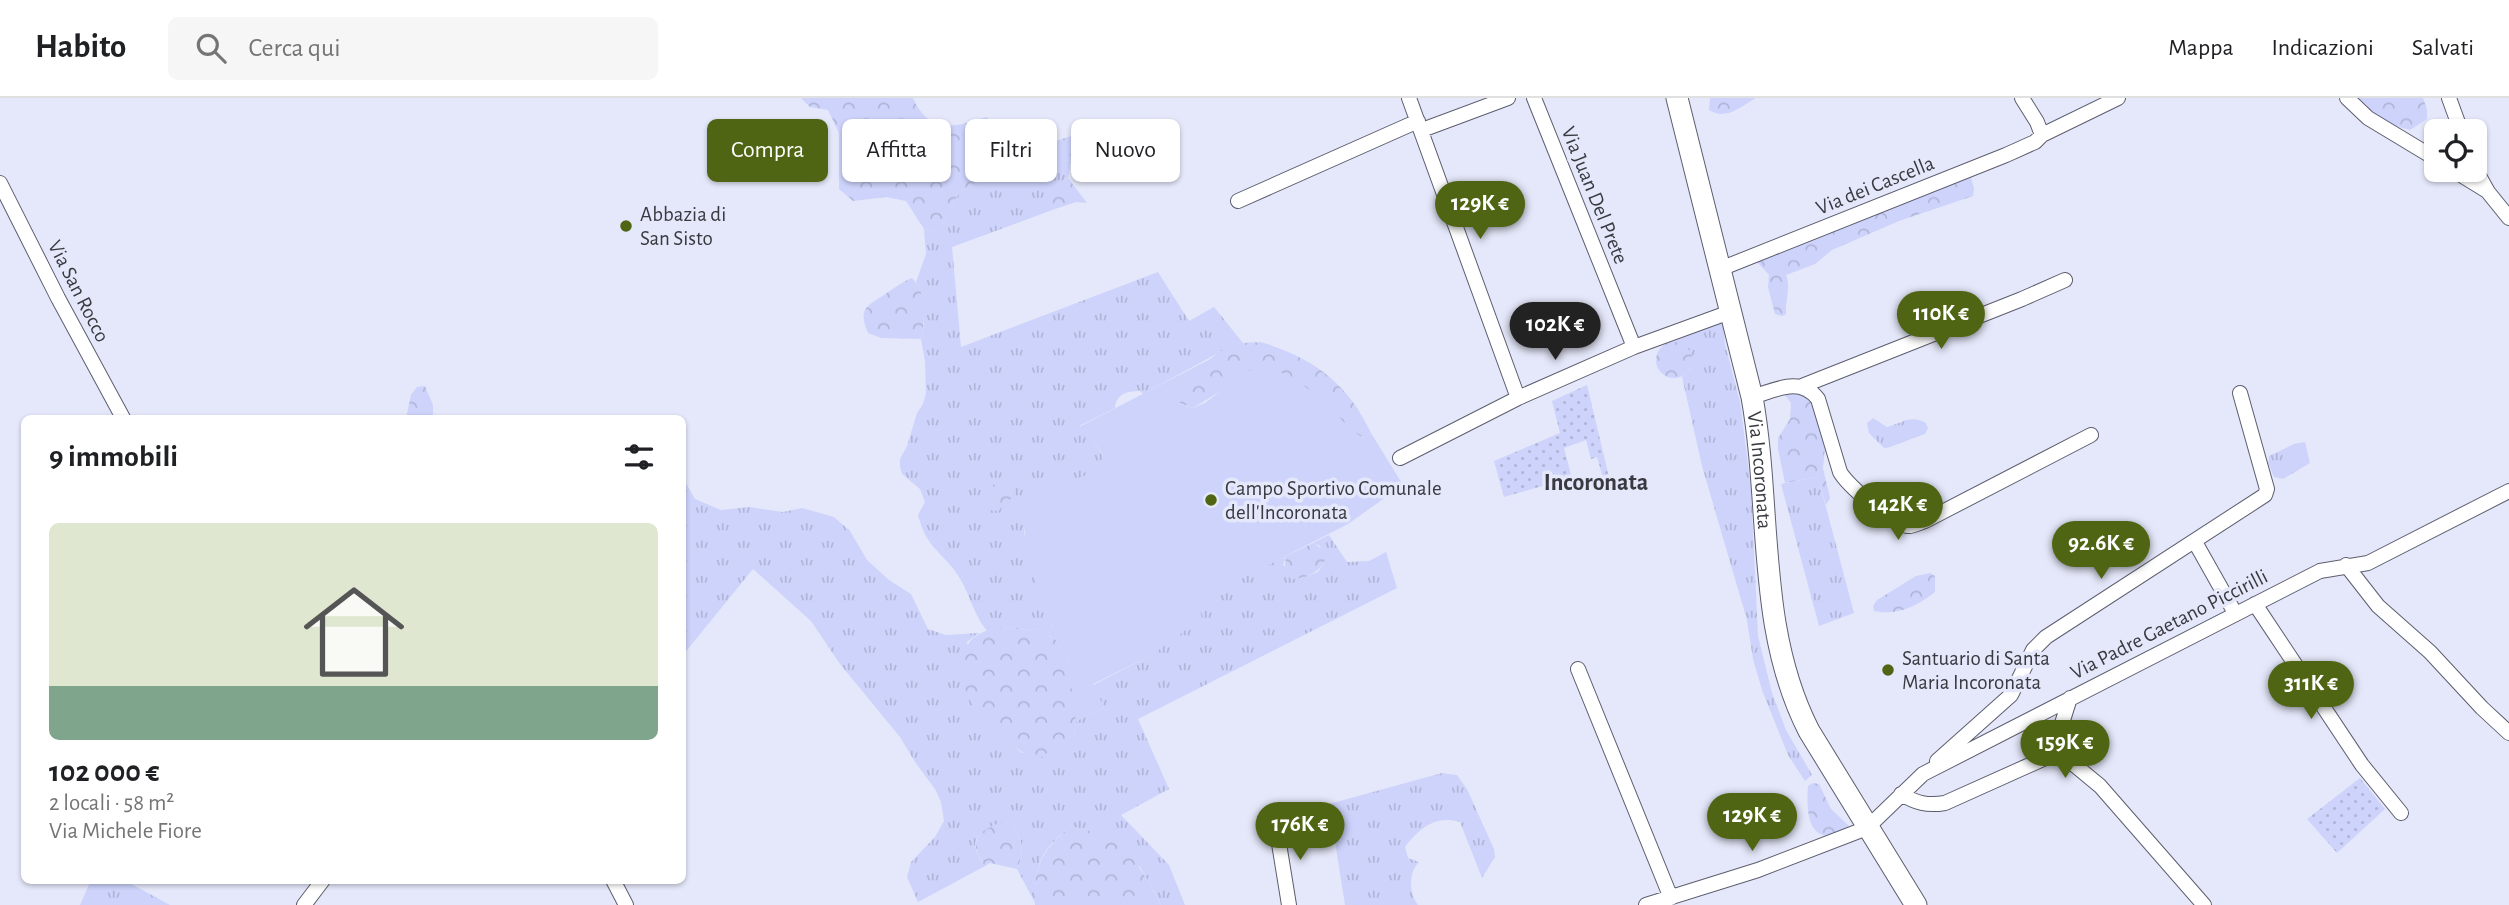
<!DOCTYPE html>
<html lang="it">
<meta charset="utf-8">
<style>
body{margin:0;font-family:"Alegreya Sans",sans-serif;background:#f6f6f6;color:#202124;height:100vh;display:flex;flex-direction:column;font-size:26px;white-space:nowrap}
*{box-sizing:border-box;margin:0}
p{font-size:23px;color:#757577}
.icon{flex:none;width:38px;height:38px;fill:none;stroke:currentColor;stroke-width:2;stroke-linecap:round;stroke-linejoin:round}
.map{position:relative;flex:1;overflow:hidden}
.panel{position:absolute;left:21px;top:317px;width:665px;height:469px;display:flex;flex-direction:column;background:#fff;border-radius:10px;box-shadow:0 2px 5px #0004}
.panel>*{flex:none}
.top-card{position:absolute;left:707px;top:21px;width:665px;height:63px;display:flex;gap:14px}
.fabs{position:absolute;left:2424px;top:21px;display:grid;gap:14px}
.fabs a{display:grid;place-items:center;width:63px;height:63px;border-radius:10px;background:#fff;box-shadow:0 2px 5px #0004;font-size:35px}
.price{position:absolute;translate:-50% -60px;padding:0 16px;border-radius:24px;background:#4f6513;color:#fff;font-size:23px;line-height:46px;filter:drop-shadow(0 2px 4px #0008)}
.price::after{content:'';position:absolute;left:50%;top:42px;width:21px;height:16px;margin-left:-10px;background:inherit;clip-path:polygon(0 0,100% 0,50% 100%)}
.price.active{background:#222;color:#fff}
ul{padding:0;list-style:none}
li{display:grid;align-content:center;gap:14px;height:371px;padding:0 28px}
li+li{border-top:2px solid #e0e0e0}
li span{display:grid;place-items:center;height:217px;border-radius:10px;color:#555}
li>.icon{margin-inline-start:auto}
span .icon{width:126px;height:126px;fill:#fffc;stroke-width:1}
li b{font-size:30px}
h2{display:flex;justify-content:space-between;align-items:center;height:84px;padding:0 28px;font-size:30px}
.tag{padding:0 24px;border-radius:10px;background:#fff;box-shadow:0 2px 5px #0004;font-size:24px;line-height:63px}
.tag.active{background:#4f6513;color:#fff}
header{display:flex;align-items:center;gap:42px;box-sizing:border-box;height:98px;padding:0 35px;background:#fff;border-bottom:2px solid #e0e0e0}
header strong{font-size:33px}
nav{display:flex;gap:38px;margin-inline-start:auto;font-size:24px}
.search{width:490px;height:63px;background:#f6f6f6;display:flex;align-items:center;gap:18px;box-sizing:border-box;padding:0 24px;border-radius:10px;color:#757577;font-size:26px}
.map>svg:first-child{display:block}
.grass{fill:url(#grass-tufts)}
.forest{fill:url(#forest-crowns)}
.garden{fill:url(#garden-dots)}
.pitch{fill:#cdd3fb}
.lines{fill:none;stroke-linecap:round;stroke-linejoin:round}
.minor-casing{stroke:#5c5e6e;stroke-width:16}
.secondary-casing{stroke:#5c5e6e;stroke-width:23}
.minor{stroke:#fff;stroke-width:14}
.secondary{stroke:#fff;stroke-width:21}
.poi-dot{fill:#4f6513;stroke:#e5e8fa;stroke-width:2.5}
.labels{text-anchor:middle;stroke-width:7;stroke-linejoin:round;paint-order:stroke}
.street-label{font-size:21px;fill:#393a41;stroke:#e5e8fa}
.poi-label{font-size:21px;fill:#393a41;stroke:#e5e8fa;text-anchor:start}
.quarter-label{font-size:24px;font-weight:bold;fill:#393a41;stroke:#e5e8fa}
</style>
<header>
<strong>Habito</strong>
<div class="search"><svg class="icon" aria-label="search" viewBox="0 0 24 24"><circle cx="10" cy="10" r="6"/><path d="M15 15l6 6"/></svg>Cerca qui</div>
<nav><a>Mappa</a><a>Indicazioni</a><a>Salvati</a></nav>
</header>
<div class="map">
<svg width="2509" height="807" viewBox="0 0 2509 807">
<defs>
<pattern id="grass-tufts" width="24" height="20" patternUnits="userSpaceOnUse" patternTransform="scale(1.75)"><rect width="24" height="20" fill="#cdd3fb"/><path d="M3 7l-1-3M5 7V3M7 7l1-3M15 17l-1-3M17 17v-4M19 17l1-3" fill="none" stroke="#b1b6d8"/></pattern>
<pattern id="forest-crowns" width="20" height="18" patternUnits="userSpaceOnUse" patternTransform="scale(1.75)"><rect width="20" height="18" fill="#cdd3fb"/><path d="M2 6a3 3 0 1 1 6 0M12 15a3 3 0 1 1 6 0" fill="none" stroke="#b1b6d8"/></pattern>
<pattern id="garden-dots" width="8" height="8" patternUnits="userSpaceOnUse" patternTransform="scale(1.75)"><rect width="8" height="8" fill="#cdd3fb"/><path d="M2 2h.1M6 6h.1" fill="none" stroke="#b1b6d8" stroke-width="1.8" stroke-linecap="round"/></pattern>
</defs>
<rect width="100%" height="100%" fill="#e5e8fa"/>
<!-- grass -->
<path class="grass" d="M 1044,47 L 1061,63 L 1071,62 L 1068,80 L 1064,82 L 1050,106 L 1055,111 L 952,149 L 961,249 L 1158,174 L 1189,223 L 1214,209 L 1243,245 L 1233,247 L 1143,296 L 1140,293 C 1127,293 1116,296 1115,310 L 1079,328 L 1095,345 L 1103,359 L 1098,372 L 1027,413 L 1024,435 L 1056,542 L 1040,532 L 996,530 L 987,533 C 972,515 969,491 955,473 C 938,451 926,448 918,417 L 925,404 L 920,391 L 902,376 L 900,369 L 900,361 L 907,348 L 917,315 L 923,306 L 926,295 L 925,263 L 921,241 L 924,226 L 922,197 L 916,184 L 926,156 L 924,131 L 935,133 C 951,121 950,100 966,90 C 986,77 1004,83 1013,56 Z
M 1723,223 L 1725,246 L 1740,304 L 1751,390 L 1758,538 L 1772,595 L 1786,632 L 1812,677 L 1805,683 L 1788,657 L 1762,592 L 1753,561 L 1747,522 L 1702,368 L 1682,279 L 1691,270 L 1663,248 Z
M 1873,320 L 1887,329 C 1901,325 1912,316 1926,325 L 1928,330 L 1925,336 C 1914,339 1892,350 1884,350 L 1869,335 L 1867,325 Z
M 2305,344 L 2310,365 L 2283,381 L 2274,379 L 2268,365 L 2269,358 L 2294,346 Z
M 682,378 L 695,401 L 721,412 L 749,409 L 783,414 L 802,410 L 834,419 L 850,433 L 867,462 L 889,482 L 911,496 L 928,531 L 946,537 L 979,535 L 967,544 L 992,630 L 1022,655 L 1074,636 L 1076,623 L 1104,610 L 1093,587 L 1152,557 L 1197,503 L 1286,458 L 1283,467 L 1299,481 L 1318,474 L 1324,465 L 1320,448 L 1313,445 L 1329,437 L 1347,464 L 1369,463 L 1386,454 L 1397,490 L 1138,621 L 1169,691 L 1121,717 L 1169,767 L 1185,807 L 1161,807 L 1140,769 L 1071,728 C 1040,753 1035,765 1035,805 L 1017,771 C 1025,755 1023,740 1012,727 C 984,728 962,739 985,768 L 918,804 L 907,779 L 911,764 L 935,739 L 944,723 L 941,704 L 935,691 L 915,664 L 900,639 L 840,566 L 811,523 L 753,471 L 683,557 Z
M 1818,379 L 1854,515 L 1819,528 L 1781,386 Z
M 1442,675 L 1457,677 L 1467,691 L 1494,751 L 1495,759 L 1482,780 L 1460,724 C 1435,717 1420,730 1405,749 L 1408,760 L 1419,764 C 1408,775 1409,795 1418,807 L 1345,807 L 1329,706 Z
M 91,782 L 124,782 L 170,807 L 80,807 Z"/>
<!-- forest -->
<path class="forest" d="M 801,0 L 913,0 C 929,37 957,29 987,19 L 1000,60 L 1013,56 C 1004,83 986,77 966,90 C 950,100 951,121 935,133 L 924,131 L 906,103 L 886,99 L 853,103 L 839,91 L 839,35 L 828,12 L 810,9 Z
M 1710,0 L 1756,0 C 1740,9 1726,23 1709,12 Z
M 2355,0 L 2423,0 L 2427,11 L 2427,21 L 2410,32 C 2387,27 2372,15 2355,0 Z
M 1080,35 L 1077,57 L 1071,62 L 1061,63 L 1047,58 L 1044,47 Z
M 1965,77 L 1971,80 L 1974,90 L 1973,98 L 1899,123 L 1832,152 L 1815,166 L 1786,177 C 1791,188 1785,204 1786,216 L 1782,218 L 1775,216 L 1768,189 L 1769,177 L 1757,164 L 1760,157 Z
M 1068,80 L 1087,105 L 1076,104 L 1055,111 L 1050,106 C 1052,93 1056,86 1068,80 Z
M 912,180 C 928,197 925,220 921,241 L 881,240 L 868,235 C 857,209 868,208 887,195 C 896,189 902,184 912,180 Z
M1656 262a18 18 0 1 1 36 0a18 18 0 1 1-36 0Z
M 1261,244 C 1313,260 1348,285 1371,335 L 1364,340 C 1349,333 1340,322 1331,309 L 1224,291 L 1193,310 L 1180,305 L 1176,300 C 1190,280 1210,256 1233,247 C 1241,244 1252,245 1261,244 Z
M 425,288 L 433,307 L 433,320 L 406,320 L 411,297 L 417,289 Z
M 1806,292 L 1820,316 L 1826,340 L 1823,370 L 1830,400 L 1826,407 L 1818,379 L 1785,385 L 1778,351 L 1778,340 L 1790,321 L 1791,305 L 1784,296 Z
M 1007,381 L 1014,383 C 1019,398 1007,404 998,413 L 988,412 L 982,408 L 982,397 L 988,389 Z
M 1313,445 C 1342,460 1312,482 1291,481 L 1284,473 L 1286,458 Z
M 1930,475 L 1935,478 L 1935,494 C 1917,508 1898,518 1874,513 L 1873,508 L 1877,502 L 1916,478 Z
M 995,530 L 1040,532 L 1056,542 L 1067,557 L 1077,617 L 1074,636 L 1037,662 C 1000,644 950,601 964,556 C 969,539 979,535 995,530 Z
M 1813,685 L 1819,686 L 1831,711 L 1849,728 L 1848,733 C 1843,734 1837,738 1832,738 C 1805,740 1807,706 1808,688 Z
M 1002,724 L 1012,727 C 1023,741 1025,754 1017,771 L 990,765 L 985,768 C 967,744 977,733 1002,724 Z
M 1071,728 C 1126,741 1135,759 1161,807 L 1035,807 C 1033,769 1042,752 1071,728 Z"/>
<!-- garden -->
<path class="garden" d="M 1587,287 L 1609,379 L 1603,380 L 1597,359 L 1591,361 L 1586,342 L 1564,350 L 1574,388 L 1561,392 L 1557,384 L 1504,399 L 1494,363 L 1560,335 L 1552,303 Z
M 2360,680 L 2385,711 L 2337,755 L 2307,721 Z"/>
<!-- pitch -->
<path class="pitch" d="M 1216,258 L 1196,275 L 1177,300 L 1180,305 L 1193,310 L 1205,305 L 1245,274 L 1268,267 C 1289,279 1310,290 1328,306 C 1341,318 1346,332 1364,340 L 1371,335 L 1403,387 L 1348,426 L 1198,503 L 1202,520 L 1152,557 L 1093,586 L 1104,610 L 1076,623 L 1067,557 L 1056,542 C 1050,514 1013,436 1028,412 C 1043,390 1076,382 1098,372 L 1103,358 L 1095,345 L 1079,329 Z"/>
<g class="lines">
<defs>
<path id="minor" d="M 1409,0 L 1518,300
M 1534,0 L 1634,249
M 2347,0 L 2368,20 L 2436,61
M 2449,0 L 2461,33
M 1422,32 L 1508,0
M 2042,37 L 2118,0
M 2474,69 L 2488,94 L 2509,120
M 2453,72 L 2487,93
M 0,85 L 58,200 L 123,320
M 1238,103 L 1418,23
M 1720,171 L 2006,57 L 2035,44 L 2042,37 L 2037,24 L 2022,0
M 1802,288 L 2022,201 L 2065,182
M 1752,299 C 1776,292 1800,278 1818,301 L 1840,374 C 1847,387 1895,429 1909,428 C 1914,428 1921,424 1925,423 L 2091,337
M 1400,360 L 1518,300 L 1634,249 L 1730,214
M 2195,444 L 2235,515
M 2346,467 L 2378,508 L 2430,554 L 2482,610 L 2509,635
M 2255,506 L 2362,667 L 2401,715
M 1578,571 L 1671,800
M 2052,657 L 2070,600
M 1937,663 L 2011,597 L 2033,552 L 2046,539 L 2265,397 L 2267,391 L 2240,295
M 1901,696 C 1916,705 1927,708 1945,705 L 2052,657 L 2071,664 L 2100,688 L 2204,807
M 1276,727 L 1289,807
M 613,782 L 626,807
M 304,807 L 323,782
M 1646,807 L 1758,772 L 1867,730 L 1923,676 L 2320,473 L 2368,465 L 2509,393"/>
<g id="secondary">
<path id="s1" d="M 1677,0 L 1752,299 C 1772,411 1756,530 1809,633 L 1916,807"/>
</g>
</defs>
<!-- minor casing -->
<use href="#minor" class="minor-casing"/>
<!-- secondary casing -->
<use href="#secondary" class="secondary-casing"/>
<!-- minor -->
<use href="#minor" class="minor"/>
<!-- secondary -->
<use href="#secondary" class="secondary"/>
</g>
<!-- markers -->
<g class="poi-dot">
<circle cx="626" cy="128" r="7"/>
<circle cx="1211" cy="402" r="7"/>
<circle cx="1888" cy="572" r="7"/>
</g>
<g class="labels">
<!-- street labels -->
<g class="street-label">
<text transform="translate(1875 87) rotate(-22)" y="7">Via dei Cascella</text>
<text transform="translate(1595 97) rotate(68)" y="7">Via Juan Del Prete</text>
<text transform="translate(79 193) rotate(63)" y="7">Via San Rocco</text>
<text dy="7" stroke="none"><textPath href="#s1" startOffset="382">Via Incoronata</textPath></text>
<text transform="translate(2169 526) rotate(-27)" y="7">Via Padre Gaetano Piccirilli</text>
</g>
<!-- poi labels -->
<g class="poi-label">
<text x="640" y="123">Abbazia di<tspan x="640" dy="24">San Sisto</tspan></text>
<text x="1225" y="397">Campo Sportivo Comunale<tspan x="1225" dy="24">dell'Incoronata</tspan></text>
<text x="1902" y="567">Santuario di Santa<tspan x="1902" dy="24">Maria Incoronata</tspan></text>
</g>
<!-- quarter labels -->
<g class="quarter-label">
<text x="1596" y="392">Incoronata</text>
</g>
</g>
</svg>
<div class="fabs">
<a><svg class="icon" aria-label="locate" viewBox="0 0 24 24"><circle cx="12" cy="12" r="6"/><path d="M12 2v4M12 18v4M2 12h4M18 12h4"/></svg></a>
</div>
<b class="price" style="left:1480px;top:143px">129K €</b>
<b class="price" style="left:1941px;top:253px">110K €</b>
<b class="price active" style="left:1555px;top:264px">102K €</b>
<b class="price" style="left:1898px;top:444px">142K €</b>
<b class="price" style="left:2101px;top:483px">92.6K €</b>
<b class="price" style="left:2311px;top:623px">311K €</b>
<b class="price" style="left:2065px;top:682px">159K €</b>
<b class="price" style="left:1752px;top:755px">129K €</b>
<b class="price" style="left:1300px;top:764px">176K €</b>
<div class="top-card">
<a class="tag active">Compra</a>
<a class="tag">Affitta</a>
<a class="tag">Filtri</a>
<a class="tag">Nuovo</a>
</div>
<section class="panel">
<h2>9 immobili<svg class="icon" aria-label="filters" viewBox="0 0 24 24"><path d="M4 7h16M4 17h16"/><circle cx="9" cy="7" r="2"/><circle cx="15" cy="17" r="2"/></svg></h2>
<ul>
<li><span style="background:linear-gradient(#dfe7d0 75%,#7fa58c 0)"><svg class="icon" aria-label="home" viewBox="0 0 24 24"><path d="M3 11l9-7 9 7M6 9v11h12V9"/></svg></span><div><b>102 000 €</b><p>2 locali · 58 m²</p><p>Via Michele Fiore</p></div></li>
</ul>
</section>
</div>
